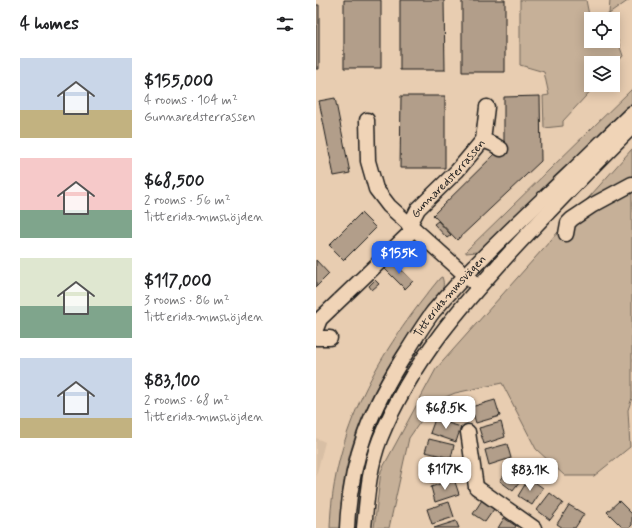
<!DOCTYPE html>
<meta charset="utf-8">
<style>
body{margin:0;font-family:Mynerve,sans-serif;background:#f2f2f2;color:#202124;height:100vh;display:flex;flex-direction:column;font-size:15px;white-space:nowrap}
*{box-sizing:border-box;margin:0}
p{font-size:13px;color:#757577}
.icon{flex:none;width:22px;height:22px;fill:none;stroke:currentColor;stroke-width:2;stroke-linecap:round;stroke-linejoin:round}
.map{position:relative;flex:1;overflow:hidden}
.drawer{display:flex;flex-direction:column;background:#fff;width:316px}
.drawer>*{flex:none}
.tools{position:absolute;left:268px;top:12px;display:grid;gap:8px}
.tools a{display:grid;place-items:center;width:36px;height:36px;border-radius:0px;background:#fff;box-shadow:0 2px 10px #0003;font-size:20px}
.price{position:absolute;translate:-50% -34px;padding:0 9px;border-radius:8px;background:#fff;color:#222;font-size:13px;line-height:26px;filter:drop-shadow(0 1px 2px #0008)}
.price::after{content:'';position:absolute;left:50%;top:24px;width:12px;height:9px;margin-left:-6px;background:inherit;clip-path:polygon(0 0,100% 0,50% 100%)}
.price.selected{background:#2563eb;color:#fff}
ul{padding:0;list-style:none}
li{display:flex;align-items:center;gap:12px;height:100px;padding:0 20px}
li span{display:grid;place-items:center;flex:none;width:112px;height:80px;border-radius:0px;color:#555}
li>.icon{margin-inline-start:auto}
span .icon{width:48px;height:48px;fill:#fffc;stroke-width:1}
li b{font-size:17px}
h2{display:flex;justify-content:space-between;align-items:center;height:48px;padding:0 20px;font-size:17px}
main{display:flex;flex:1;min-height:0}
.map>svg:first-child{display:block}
.built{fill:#d8bfa5}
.green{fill:#c6b098;stroke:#71665a}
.building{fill:#b29e8a;stroke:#1c1c1c}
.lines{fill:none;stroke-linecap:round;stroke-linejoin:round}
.minor-casing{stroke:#1c1c1c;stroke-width:17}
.minor{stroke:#f0d4b7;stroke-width:14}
.labels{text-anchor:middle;stroke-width:3;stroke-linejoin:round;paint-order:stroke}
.street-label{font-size:12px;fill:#1c1c1c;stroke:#f0d4b7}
</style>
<main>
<section class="drawer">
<h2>4 homes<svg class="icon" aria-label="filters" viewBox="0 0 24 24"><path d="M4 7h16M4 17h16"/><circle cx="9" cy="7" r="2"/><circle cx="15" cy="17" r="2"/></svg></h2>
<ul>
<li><span style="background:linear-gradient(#c9d6e8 65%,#c2b280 0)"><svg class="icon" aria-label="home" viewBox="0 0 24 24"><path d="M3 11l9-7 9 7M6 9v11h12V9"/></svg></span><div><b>$155,000</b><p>4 rooms · 104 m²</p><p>Gunnaredsterrassen</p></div></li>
<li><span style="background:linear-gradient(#f6c9c9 65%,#7fa58c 0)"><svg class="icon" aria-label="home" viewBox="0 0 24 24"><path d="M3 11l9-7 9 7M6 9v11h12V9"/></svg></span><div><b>$68,500</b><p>2 rooms · 56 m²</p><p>Titteridammshöjden</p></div></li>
<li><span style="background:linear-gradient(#dfe7d0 60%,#7fa58c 0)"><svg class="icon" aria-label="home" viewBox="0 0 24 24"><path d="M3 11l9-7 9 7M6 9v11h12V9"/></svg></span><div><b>$117,000</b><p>3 rooms · 86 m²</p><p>Titteridammshöjden</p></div></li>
<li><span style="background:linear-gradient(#c9d6e8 75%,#c2b280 0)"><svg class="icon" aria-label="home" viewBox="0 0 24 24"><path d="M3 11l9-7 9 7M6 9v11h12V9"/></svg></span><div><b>$83,100</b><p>2 rooms · 68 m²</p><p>Titteridammshöjden</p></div></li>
</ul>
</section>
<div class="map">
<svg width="316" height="528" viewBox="0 0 316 528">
<rect width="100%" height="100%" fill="#e8cdb1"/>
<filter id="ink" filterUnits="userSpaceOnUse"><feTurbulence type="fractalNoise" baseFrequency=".025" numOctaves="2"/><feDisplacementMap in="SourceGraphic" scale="8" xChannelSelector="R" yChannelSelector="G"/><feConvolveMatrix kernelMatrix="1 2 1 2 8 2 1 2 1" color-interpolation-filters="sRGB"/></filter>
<g filter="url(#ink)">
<!-- built -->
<path class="built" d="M 0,438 L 9,442 L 0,476 Z"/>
<!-- green -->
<path class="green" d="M 204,0 L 270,0 L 274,20 L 275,20 L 275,41 L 297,41 L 297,26 L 307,56 L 297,67 L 297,63 L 275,63 L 275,85 L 280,85 L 247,121 L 247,126 L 228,128 L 227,96 L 233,95 L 228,72 L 204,65 Z
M 294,0 L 313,0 L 293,14 L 295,19 L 278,19 L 293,14 Z
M 316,89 L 316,104 L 169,245 L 161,252 L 150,253 L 150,251 Z
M 316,149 L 316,398 L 312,410 L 314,447 L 278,476 L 249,476 L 220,449 L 186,383 L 139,393 L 118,402 L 93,438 L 73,528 L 58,528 L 65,471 L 120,369 Z
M 126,277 C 128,282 128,287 125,292 C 120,301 111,309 104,318 C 97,328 90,338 84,348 C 49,400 22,464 25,528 L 14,528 C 17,430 63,352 124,278 Z
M 86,369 L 89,372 L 69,414 L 43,528 L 36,528 L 37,508 L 51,441 Z"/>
<!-- building -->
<path class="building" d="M 28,0 L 65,0 L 65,68 L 28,68 Z
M 84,0 L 128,0 L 129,70 L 84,70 Z
M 146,0 L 189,0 L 189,72 L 146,72 Z
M 0,5 L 3,5 L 3,69 L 0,69 Z
M 85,96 L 129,96 L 129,168 L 84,168 Z
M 224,96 L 225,161 L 141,240 L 117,215 L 188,145 L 188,97 Z
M 19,98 L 34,173 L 18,176 L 3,101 Z
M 45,213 L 60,228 L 28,260 L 13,245 Z
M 122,221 L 135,235 L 131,238 L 118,224 Z
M 0,260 L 13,274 L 0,287 Z
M 76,261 L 97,281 L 89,289 L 69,269 Z
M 59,280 L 63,284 L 56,290 L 53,286 Z
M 179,400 L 184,416 L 160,423 L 155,407 Z
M 119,419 L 145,427 L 140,442 L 114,433 Z
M 185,422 L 189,437 L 168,444 L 163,428 Z
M 113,439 L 138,445 L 135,458 L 109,452 Z
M 191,444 L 195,458 L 173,465 L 169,450 Z
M 135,461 L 140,475 L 115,483 L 110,469 Z
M 197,463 L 210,474 L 197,491 L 184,481 Z
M 213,478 L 227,488 L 216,505 L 202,496 Z
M 138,479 L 143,494 L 119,502 L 115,487 Z
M 234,493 L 247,503 L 234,520 L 221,510 Z
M 166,500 L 178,509 L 169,522 L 157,514 Z
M 303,501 L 316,514 L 316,525 L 313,528 L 307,528 L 291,512 Z
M 133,502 L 138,517 L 116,524 L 111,509 Z
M 253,505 L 268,514 L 259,528 L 247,528 L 241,524 Z
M 188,518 L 200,526 L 199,528 L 182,528 Z
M 140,521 L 143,528 L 118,528 Z"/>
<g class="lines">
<defs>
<g id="minor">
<path d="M 51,120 L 52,161 L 60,189 L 73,206 L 156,281"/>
<path d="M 167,140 L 177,144 L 185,149"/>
<path id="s1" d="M 93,226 L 102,209 L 141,171 L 167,140 L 171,107"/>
<path d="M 250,234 L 252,223 L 256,219 L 277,205 L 316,184"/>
<path d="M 0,329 L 4,319 L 98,229"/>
<path d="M 0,338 L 14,338"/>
<path d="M 152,432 L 160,487 L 218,528"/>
<path id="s2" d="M 31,528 C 34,459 55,407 92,350 C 100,337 108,324 117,312 C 158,263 205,220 251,176 C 273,155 294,134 316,113"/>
<path d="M 48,528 C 51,498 53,467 64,439 C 95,362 148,302 204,242 C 241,203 278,164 316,127"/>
</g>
</defs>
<!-- minor casing -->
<use href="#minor" class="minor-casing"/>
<!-- minor -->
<use href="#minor" class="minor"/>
</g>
</g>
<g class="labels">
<!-- street labels -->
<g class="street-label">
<text dy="4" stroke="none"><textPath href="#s1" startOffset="62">Gunnaredsterrassen</textPath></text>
<text dy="4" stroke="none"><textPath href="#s2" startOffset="259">Titteridammsvägen</textPath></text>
</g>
</g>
</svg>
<div class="tools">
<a><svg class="icon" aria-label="locate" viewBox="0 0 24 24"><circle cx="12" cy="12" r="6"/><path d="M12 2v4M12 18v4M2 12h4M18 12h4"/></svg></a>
<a><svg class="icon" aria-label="layers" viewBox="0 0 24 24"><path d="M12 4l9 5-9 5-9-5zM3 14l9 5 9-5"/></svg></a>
</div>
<b class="price selected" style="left:83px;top:275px">$155K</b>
<b class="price" style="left:130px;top:430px">$68.5K</b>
<b class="price" style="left:129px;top:491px">$117K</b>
<b class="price" style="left:214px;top:492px">$83.1K</b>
</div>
</main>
